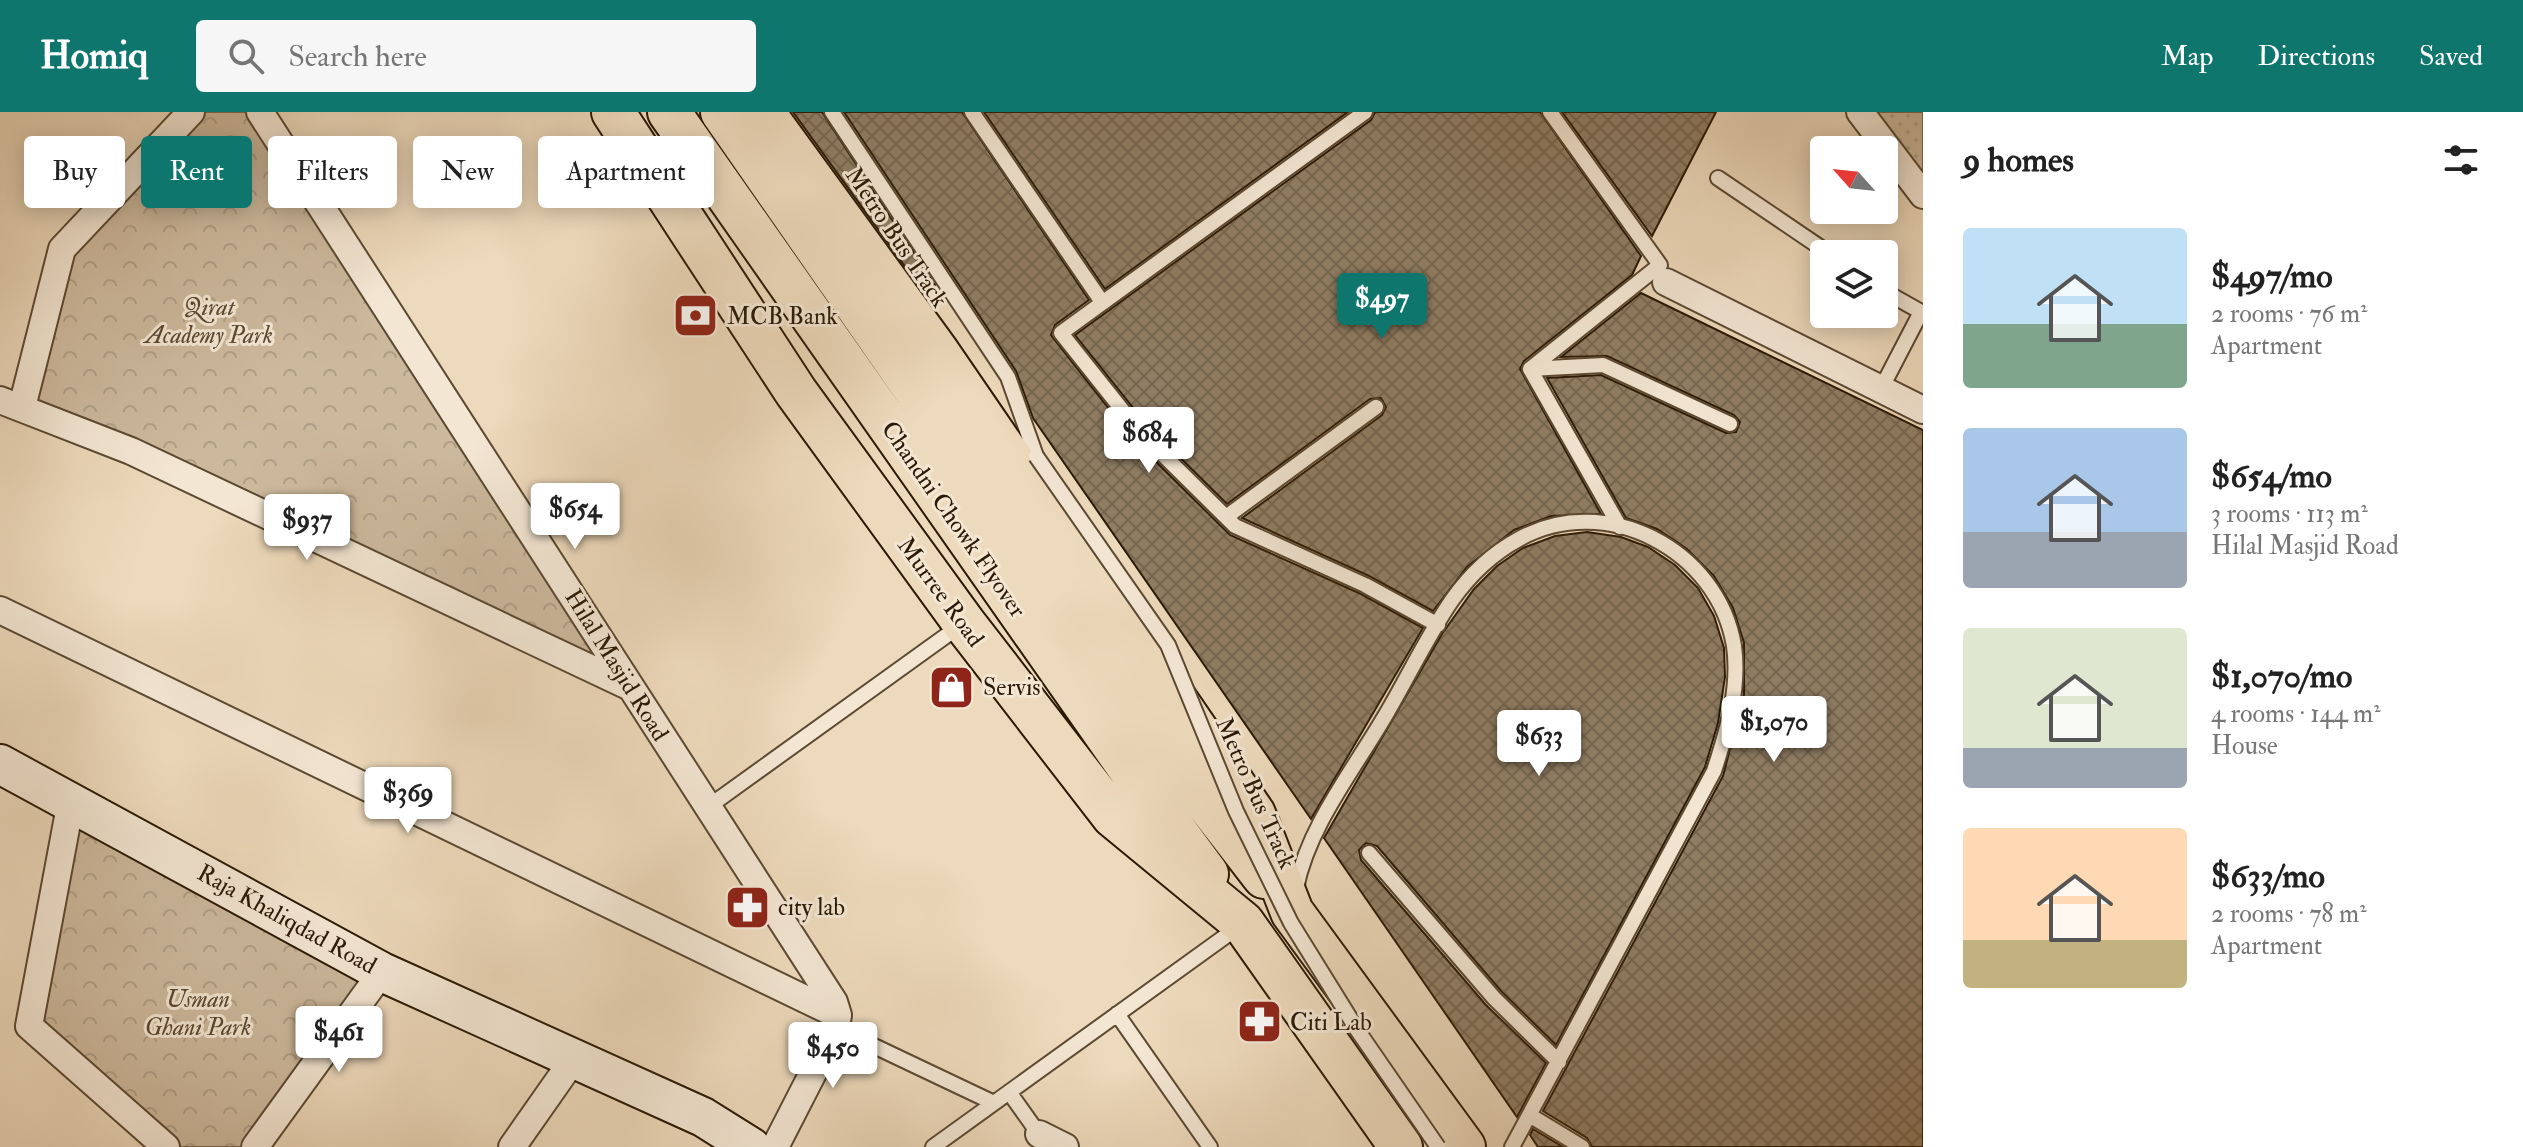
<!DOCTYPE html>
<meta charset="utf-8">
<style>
body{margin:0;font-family:"IM FELL Double Pica",serif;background:#f6f6f6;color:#222;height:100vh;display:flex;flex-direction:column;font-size:30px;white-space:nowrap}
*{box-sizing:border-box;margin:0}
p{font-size:26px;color:#767676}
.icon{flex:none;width:44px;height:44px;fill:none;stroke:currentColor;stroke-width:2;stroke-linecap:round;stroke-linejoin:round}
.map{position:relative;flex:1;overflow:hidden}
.drawer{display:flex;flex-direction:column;background:#fff;width:600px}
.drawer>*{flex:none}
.guide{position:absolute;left:24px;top:24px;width:760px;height:72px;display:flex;gap:16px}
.needle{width:52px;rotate:297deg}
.fabs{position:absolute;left:1810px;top:24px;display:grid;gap:16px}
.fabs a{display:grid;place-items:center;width:88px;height:88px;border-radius:8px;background:#fff;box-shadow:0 4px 20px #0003;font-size:40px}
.price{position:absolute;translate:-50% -68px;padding:0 18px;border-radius:8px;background:#fff;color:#222;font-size:26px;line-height:52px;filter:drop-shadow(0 2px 4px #0008)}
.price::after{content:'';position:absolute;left:50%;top:48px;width:24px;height:18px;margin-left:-12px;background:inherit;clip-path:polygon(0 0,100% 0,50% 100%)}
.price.selected{background:#0f766e;color:#fff}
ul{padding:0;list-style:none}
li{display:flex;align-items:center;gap:24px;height:200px;padding:0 40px}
li span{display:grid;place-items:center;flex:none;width:224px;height:160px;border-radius:8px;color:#555}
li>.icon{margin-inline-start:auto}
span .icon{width:96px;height:96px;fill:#fffc;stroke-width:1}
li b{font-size:34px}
h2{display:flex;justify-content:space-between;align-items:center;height:96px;padding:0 40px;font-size:34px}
.tag{padding:0 28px;border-radius:8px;background:#fff;box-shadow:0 4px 20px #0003;font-size:28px;line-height:72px}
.tag.selected{background:#0f766e;color:#fff}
header{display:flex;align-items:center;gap:48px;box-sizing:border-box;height:112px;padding:0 40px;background:#0f766e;color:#fff}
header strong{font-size:38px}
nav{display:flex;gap:44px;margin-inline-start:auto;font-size:28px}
.search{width:560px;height:72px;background:#f6f6f6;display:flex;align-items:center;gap:20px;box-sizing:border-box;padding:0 28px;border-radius:8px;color:#767676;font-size:30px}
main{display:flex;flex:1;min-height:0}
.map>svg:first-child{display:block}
.grass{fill:url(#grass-dots);stroke:#7c6850;stroke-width:2}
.forest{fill:url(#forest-crowns);stroke:#7c6850;stroke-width:2}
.building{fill:url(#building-cross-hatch);stroke:#2b1905;stroke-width:2}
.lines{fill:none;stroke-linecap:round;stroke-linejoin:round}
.lane-casing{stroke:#5c4932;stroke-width:18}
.street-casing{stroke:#5c4932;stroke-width:30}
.secondary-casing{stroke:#2b1905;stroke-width:42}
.primary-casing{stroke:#2b1905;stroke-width:46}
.lane{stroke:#f3e6d3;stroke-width:14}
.street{stroke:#f3e6d3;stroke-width:26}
.secondary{stroke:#f3e6d3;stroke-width:38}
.primary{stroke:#edd9bb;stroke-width:42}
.lane-bridge-casing{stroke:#5c4932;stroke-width:18;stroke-linecap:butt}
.lane-bridge{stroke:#f3e6d3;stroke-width:14}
.labels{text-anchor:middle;stroke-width:6;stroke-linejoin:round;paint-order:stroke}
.street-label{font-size:24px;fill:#2b1905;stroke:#f3e6d3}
.park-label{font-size:24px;font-style:italic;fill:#5b4932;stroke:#f3e6d3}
.poi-label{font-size:24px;fill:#2b1905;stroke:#f3e6d3;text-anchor:start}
</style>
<header>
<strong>Homiq</strong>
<div class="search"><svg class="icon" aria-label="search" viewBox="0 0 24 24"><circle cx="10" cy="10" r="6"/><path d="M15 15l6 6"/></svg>Search here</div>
<nav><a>Map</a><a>Directions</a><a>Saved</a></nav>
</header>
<main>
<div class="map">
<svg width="1923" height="1035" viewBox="0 0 1923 1035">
<defs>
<pattern id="grass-dots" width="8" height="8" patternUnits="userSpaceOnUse" patternTransform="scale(2)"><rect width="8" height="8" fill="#ccb89c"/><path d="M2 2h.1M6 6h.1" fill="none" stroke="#af9e85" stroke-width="1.8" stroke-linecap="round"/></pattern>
<pattern id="forest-crowns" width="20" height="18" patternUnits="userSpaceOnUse" patternTransform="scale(2)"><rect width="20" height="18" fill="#ccb89c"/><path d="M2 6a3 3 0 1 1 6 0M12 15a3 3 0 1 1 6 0" fill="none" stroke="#af9e85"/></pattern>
<pattern id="building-cross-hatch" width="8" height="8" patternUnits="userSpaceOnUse" patternTransform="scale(2)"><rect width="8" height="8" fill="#907d64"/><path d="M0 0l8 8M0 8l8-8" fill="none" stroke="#766650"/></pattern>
</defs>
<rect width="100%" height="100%" fill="#edd9bb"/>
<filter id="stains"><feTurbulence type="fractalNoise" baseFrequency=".0025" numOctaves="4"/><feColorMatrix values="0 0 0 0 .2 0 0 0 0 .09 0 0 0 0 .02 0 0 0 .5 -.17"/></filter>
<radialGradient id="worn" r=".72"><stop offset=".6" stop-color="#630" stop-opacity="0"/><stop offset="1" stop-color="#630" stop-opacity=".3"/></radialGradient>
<!-- grass -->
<path class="grass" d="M 1874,0 L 1923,0 L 1923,64 Z"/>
<!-- forest -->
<path class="forest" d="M 191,0 L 260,0 L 628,574 L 22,295 L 62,137 Z
M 71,689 L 375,863 L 253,1035 L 166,1035 L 29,914 Z"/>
<!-- building -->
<path class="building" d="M 793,0 L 822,0 L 935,173 L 924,181 Z
M 844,0 L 962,0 L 1089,188 L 1055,213 L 1051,223 L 1132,326 L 1230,423 L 1361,482 L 1423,516 L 1311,707 L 1033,306 L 1016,259 Z
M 984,0 L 1348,0 L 1105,177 Z
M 1375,0 L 1540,0 L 1641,144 L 1632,163 L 1524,249 L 1520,257 L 1601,402 L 1551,404 L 1514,418 L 1467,455 L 1433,499 L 1369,464 L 1242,406 L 1382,303 L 1386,295 L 1381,286 L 1370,287 L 1227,392 L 1146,312 L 1075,223 L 1371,8 Z
M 1562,0 L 1716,0 L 1652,124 Z
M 1641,181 L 1923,318 L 1923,1035 L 1592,1035 L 1587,1026 L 1543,999 L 1723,664 L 1744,582 L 1744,531 L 1733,496 L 1714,464 L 1687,437 L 1657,417 L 1626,406 L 1547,266 L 1601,263 L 1726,321 L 1736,320 L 1740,310 L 1734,303 L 1607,244 L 1561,245 Z
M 1587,420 L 1621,425 L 1648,435 L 1675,453 L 1698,476 L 1714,504 L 1724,536 L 1725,565 L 1718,611 L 1705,655 L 1556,933 L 1501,879 L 1377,734 L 1366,731 L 1359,738 L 1361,748 L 1486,893 L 1546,951 L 1517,1005 L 1324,726 L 1442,522 L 1474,477 L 1497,454 L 1523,436 L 1555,424 Z
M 1533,1017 L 1563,1035 L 1538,1035 L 1530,1023 Z"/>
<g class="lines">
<defs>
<path id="lane" d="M 832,0 L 1008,265 L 1036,344
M 972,0 L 1102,190
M 1365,0 L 1061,221 L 1139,319 L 1235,414 L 1365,473 L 1438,513
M 1550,0 L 1660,153 L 1530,257 L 1620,415
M 1718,66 L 1830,142
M 1884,179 L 1923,201
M 1530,257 L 1603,253 L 1730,312
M 1881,277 L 1921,200
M 1226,405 L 1376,295
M 708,695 L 961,513
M 1369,741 L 1494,886 L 1559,950
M 1296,776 C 1309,712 1356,655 1388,599 C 1409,563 1428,523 1452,488 C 1469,464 1493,441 1519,427 C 1605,379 1718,437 1734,534 C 1740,576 1727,619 1714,659 L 1512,1035
M 1117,902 L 1210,1035
M 836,916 L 994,991
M 1009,980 L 1041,1025
M 1531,1004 L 1582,1035
M 933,1035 L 1241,813"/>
<path id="street" d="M 260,0 L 834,890 L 838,903 L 836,916 L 775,1035
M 1860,0 L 1923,83
M 1666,170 L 1923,298
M 0,288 L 131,339 L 628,574
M 22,295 L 62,137 L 191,0
M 0,498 L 838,903
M 71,689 L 29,914 L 166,1035
M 1039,1022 L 1065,1035
M 255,1035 L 382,860
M 512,1035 L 573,948"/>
<path id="secondary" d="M 0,652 L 382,860 L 703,1005 L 751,1035"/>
<path id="primary" d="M 613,0 L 796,280 L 964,511 L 1113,704 L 1243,811 L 1401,1035
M 669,0 L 1134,663 L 1207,762
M 722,0 L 1165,637 L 1264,765
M 763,0 L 937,239 L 1254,702 L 1292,800 L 1464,1035"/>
</defs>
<!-- lane casing -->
<use href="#lane" class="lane-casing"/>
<!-- street casing -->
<use href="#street" class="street-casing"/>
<!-- secondary casing -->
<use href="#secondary" class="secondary-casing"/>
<!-- primary casing -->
<use href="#primary" class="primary-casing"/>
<!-- lane -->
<use href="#lane" class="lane"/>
<!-- street -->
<use href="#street" class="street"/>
<!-- secondary -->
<use href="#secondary" class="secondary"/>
<!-- primary -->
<use href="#primary" class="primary"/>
<defs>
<path id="lane-bridge" d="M 1036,344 L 1168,533 L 1236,699 L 1291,811 L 1358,919 L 1438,1035"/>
</defs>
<!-- lane-bridge casing -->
<use href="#lane-bridge" class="lane-bridge-casing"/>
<!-- lane-bridge -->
<use href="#lane-bridge" class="lane-bridge"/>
</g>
<!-- icons -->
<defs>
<symbol id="bank-square" viewBox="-11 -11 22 22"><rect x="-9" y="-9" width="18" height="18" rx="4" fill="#8f2418" stroke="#f3e6d3"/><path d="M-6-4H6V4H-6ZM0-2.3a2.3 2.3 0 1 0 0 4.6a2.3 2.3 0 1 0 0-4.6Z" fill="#fff"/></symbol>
<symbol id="shop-square" viewBox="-11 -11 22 22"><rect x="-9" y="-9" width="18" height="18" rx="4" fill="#8f2418" stroke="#f3e6d3"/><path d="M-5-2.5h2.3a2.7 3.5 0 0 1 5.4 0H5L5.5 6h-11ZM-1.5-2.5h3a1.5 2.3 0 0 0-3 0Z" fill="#fff"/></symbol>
<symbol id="pharmacy-square" viewBox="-11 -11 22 22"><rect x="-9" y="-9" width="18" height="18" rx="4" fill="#8f2418" stroke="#f3e6d3"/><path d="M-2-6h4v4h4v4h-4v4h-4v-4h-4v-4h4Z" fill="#fff"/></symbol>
</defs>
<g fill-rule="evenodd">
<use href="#bank-square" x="670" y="178" width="51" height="51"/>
<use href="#shop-square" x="926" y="550" width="51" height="51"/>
<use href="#pharmacy-square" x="722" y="770" width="51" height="51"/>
<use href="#pharmacy-square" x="1234" y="884" width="51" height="51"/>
</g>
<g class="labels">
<!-- street labels -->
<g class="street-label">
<text transform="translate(897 125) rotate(56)" y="8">Metro Bus Track</text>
<text transform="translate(954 407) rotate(55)" y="8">Chandni Chowk Flyover</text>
<text transform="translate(941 480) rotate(54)" y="8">Murree Road</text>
<text transform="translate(617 553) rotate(58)" y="8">Hilal Masjid Road</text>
<text transform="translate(1256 681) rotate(66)" y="8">Metro Bus Track</text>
<text transform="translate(287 807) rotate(29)" y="8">Raja Khaliqdad Road</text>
</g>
<!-- park labels -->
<g class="park-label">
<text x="209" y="203">Qirat<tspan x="209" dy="28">Academy Park</tspan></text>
<text x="198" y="895">Usman<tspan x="198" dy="28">Ghani Park</tspan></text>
</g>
<!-- poi labels -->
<g class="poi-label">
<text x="727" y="212">MCB Bank</text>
<text x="983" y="583">Servis</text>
<text x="778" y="803">city lab</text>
<text x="1290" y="918">Citi Lab</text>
</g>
</g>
<rect width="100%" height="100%" filter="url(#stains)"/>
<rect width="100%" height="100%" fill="url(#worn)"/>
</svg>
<div class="fabs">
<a><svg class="needle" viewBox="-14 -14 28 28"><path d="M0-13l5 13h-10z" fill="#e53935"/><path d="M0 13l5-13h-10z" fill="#767676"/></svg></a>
<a><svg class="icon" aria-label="layers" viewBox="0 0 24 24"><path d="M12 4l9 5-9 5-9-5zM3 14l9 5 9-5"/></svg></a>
</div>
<b class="price selected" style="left:1382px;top:229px">$497</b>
<b class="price" style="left:1149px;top:363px">$684</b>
<b class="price" style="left:575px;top:439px">$654</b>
<b class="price" style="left:307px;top:450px">$937</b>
<b class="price" style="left:1774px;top:652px">$1,070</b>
<b class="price" style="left:1539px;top:666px">$633</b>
<b class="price" style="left:408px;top:723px">$369</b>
<b class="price" style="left:339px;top:962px">$461</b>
<b class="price" style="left:833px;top:978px">$450</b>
<div class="guide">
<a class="tag">Buy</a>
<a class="tag selected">Rent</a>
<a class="tag">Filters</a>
<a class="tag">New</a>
<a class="tag">Apartment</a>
</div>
</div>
<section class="drawer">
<h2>9 homes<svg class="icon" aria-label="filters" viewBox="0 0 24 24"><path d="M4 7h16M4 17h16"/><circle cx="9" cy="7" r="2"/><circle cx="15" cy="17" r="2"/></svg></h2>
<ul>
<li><span style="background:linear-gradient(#bfe0f5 60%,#7fa58c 0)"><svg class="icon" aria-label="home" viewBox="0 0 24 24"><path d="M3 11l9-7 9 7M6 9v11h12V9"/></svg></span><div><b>$497/mo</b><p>2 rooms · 76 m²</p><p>Apartment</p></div></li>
<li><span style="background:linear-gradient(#a9c7e8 65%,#9aa5b1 0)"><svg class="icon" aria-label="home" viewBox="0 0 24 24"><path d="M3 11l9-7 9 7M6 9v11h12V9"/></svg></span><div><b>$654/mo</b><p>3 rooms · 113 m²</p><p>Hilal Masjid Road</p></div></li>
<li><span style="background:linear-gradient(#dfe7d0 75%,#9aa5b1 0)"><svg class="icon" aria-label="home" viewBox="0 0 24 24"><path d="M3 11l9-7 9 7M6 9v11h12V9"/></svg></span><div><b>$1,070/mo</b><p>4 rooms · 144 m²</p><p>House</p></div></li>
<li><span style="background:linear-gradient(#ffd9b3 70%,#c2b280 0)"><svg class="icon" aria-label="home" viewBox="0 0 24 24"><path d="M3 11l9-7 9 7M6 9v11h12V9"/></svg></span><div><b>$633/mo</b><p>2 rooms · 78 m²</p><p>Apartment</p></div></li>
</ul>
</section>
</main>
